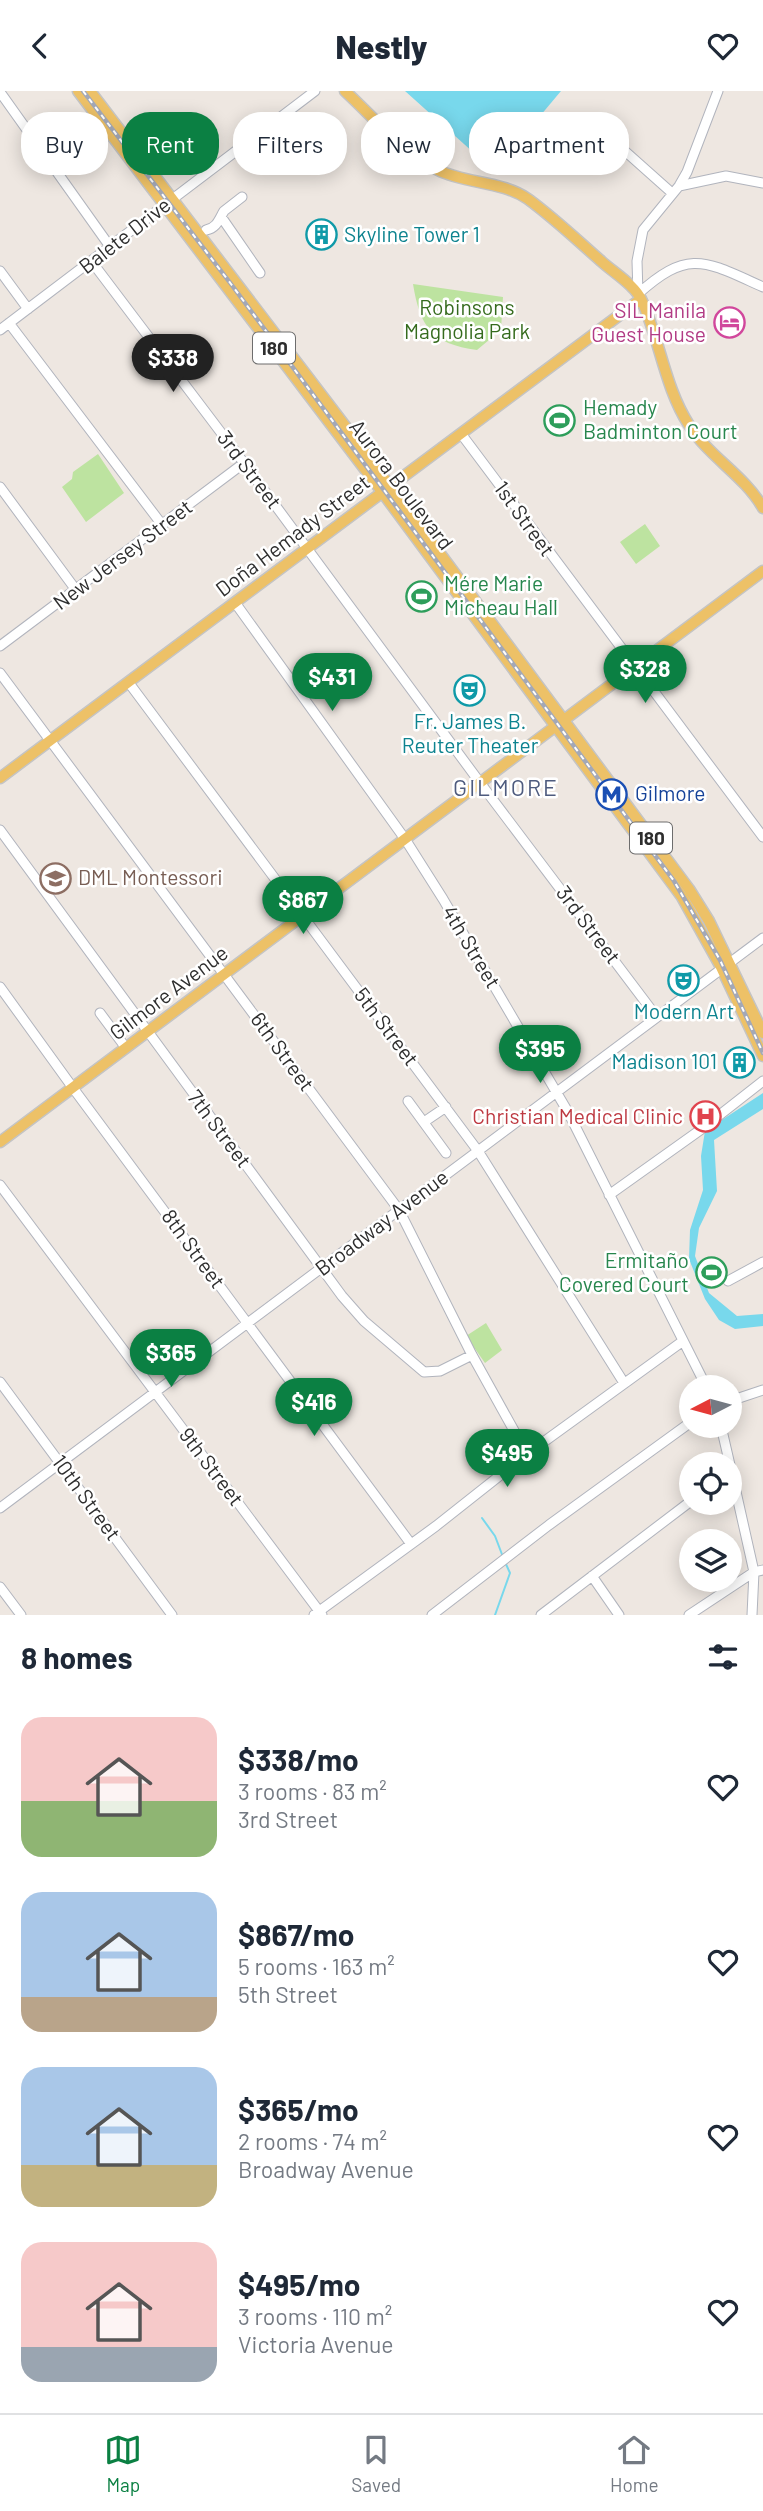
<!DOCTYPE html>
<meta charset="utf-8">
<style>
body{margin:0;font-family:Barlow,sans-serif;background:#f2f2f3;color:#1f2937;height:100vh;display:flex;flex-direction:column;font-size:26px;white-space:nowrap}
*{box-sizing:border-box;margin:0}
p{font-size:23px;color:#747a83}
.icon{flex:none;width:38px;height:38px;fill:none;stroke:currentColor;stroke-width:2;stroke-linecap:round;stroke-linejoin:round}
.map{position:relative;height:1524px;overflow:hidden}
.drawer{display:flex;flex-direction:column;background:#fff;flex:1}
.drawer>*{flex:none}
.top-card{position:absolute;left:21px;top:21px;width:721px;height:63px;display:flex;gap:14px}
.needle{width:46px;rotate:264deg}
.fabs{position:absolute;left:679px;top:1284px;display:grid;gap:14px}
.fabs a{display:grid;place-items:center;width:63px;height:63px;border-radius:50%;background:#fff;box-shadow:0 4px 18px #0003;font-size:35px}
.price{position:absolute;translate:-50% -60px;padding:0 16px;border-radius:24px;background:#0b8043;color:#fff;font-size:23px;line-height:46px;filter:drop-shadow(0 2px 4px #0008)}
.price::after{content:'';position:absolute;left:50%;top:42px;width:21px;height:16px;margin-left:-10px;background:inherit;clip-path:polygon(0 0,100% 0,50% 100%)}
.price.active{background:#222;color:#fff}
ul{padding:0;list-style:none}
li{display:flex;align-items:center;gap:21px;height:175px;padding:0 21px}
li span{display:grid;place-items:center;flex:none;width:196px;height:140px;border-radius:21px;color:#555}
li>.icon{margin-inline-start:auto}
span .icon{width:84px;height:84px;fill:#fffc;stroke-width:1}
li b{font-size:30px}
h2{display:flex;justify-content:space-between;align-items:center;height:84px;padding:0 21px;font-size:30px}
.pill{padding:0 24px;border-radius:28px;background:#fff;box-shadow:0 4px 18px #0003;font-size:24px;line-height:63px}
.pill.active{background:#0b8043;color:#fff}
header{display:flex;justify-content:space-between;align-items:center;height:91px;padding:0 21px;background:#fff;font-size:32px;font-weight:800}
.menu{display:flex;justify-content:space-around;align-items:center;height:98px;border-top:2px solid #e0e1e3;background:#fff;font-size:19px;color:#747a83}
.menu a{display:grid;justify-items:center;gap:4px}
.menu .active{color:#0b8043}
.map>svg:first-child{display:block}
.green{fill:#bde3a0}
.water{fill:#78d8ec}
.lines{fill:none;stroke-linecap:round;stroke-linejoin:round}
.stream{stroke:#78d8ec;stroke-width:2}
.minor-casing{stroke:#b1b4bd;stroke-width:11}
.major-casing{stroke:#c4c4c4;stroke-width:13}
.minor{stroke:#fff;stroke-width:9}
.major{stroke:#edc167;stroke-width:10}
.rail-casing{stroke:#a3a8b7;stroke-width:4.5}
.rail{stroke:#fff;stroke-width:2;stroke-dasharray:5;stroke-linecap:butt}
.labels{text-anchor:middle;stroke-width:5;stroke-linejoin:round;paint-order:stroke}
.shield{fill:#fff;stroke:#6d6d6d;stroke-width:2}
.shield-label{font-size:19px;font-weight:bold;fill:#2e2e2e}
.culture-label{font-size:21px;fill:#0d838f;stroke:#fff}
.street-label{font-size:21px;fill:#2e2e2e;stroke:#fff}
.park-label{font-size:21px;fill:#356b1d;stroke:#fff}
.hotel-label{font-size:21px;fill:#b23c85;stroke:#fff;text-anchor:end}
.leisure-label{font-size:21px;fill:#27864d;stroke:#fff;text-anchor:start}
.transit-label{font-size:21px;fill:#164399;stroke:#fff;text-anchor:start}
.education-label{font-size:21px;fill:#785e54;stroke:#fff;text-anchor:start}
.health-label{font-size:21px;fill:#be3a42;stroke:#fff;text-anchor:end}
.neighbourhood-label{font-size:23px;letter-spacing:2px;fill:#4e5b7e;stroke:#fff}
</style>
<header><svg class="icon" aria-label="back" viewBox="0 0 24 24"><path d="M15 5l-7 7 7 7"/></svg>Nestly<svg class="icon" aria-label="heart" viewBox="0 0 24 24"><path d="M12 20l-8-8c-3-5 5-10 8-4 3-6 11-1 8 4z"/></svg></header>
<div class="map">
<svg width="763" height="1524" viewBox="0 0 763 1524">
<rect width="100%" height="100%" fill="#eee7e1"/>
<!-- green -->
<path class="green" d="M 413,193 L 503,206 L 501,239 L 477,259 C 432,253 420,236 413,193 Z
M 98,363 L 124,402 L 86,431 L 62,396 L 72,388 L 73,381 Z
M 645,433 L 660,455 L 636,473 L 620,451 Z
M 486,1232 L 502,1259 L 485,1272 L 466,1245 Z"/>
<!-- water -->
<path class="water" d="M 405,0 L 561,0 L 494,80 Z
M 763,1002 L 763,1018 L 714,1049 L 717,1100 L 699,1137 L 695,1165 L 709,1202 L 737,1225 L 763,1223 L 763,1235 L 735,1238 L 719,1229 L 705,1208 L 689,1168 L 690,1139 L 703,1099 L 701,1065 L 705,1040 Z"/>
<g class="lines">
<!-- stream -->
<path class="stream" d="M 482,1427 L 495,1445 L 503,1466
M 495,1524 L 510,1482 L 505,1471"/>
<defs>
<path id="minor" d="M 0,1 L 111,157
M 617,53 L 672,102
M 679,95 L 726,85 L 763,92
M 222,127 L 260,182
M 206,139 C 217,137 219,128 224,120 L 242,106
M 92,171 L 244,372 L 481,693 L 656,925
M 0,180 L 28,218
M 638,203 L 637,170 L 643,139 L 679,95 L 687,81 L 718,0
M 638,203 C 689,157 705,170 763,196
M 9,232 L 163,435
M 0,239 L 315,0
M 462,344 L 763,746
M 0,396 L 76,499
M 236,513 L 405,748 L 443,808 L 568,1021 L 707,1297
M 0,555 L 244,372
M 0,582 L 399,1119 L 472,1264 L 527,1363
M 129,592 L 478,1060 L 624,1292
M 0,739 L 342,1205 L 364,1230 L 424,1281 L 440,1280 L 472,1264
M 0,896 L 73,997 L 411,1453
M 100,922 L 126,957
M 408,1010 L 446,1062
M 424,1031 L 446,1016
M 0,1094 L 322,1524
M 609,1104 L 703,1037 L 763,990
M 728,1190 L 763,1171
M 0,1291 L 172,1524
M 730,1310 L 763,1299
M 721,1335 L 730,1374
M 730,1374 L 754,1481 L 752,1524
M 0,1417 L 763,847
M 592,1485 L 619,1524
M 0,1496 L 21,1524
M 314,1524 L 436,1435 L 527,1363 L 683,1250
M 432,1524 L 549,1434 L 691,1331
M 541,1524 L 691,1410
M 689,1524 L 754,1481 L 763,1479"/>
<path id="major" d="M 78,0 L 377,394 L 682,806 L 721,876 L 763,965
M 90,0 L 355,348 L 689,798 L 709,830 L 763,942
M 345,0 C 374,27 402,60 438,79 C 466,93 502,90 528,108 C 554,127 577,149 601,170 C 614,182 635,194 642,210 C 660,250 665,297 689,334 C 709,366 744,384 763,417
M 0,687 L 641,208
M 0,1051 L 763,480"/>
</defs>
<!-- minor casing -->
<use href="#minor" class="minor-casing"/>
<!-- major casing -->
<use href="#major" class="major-casing"/>
<!-- minor -->
<use href="#minor" class="minor"/>
<!-- major -->
<use href="#major" class="major"/>
<defs>
<path id="rail" d="M 83,0 L 231,193 L 674,790 L 720,869 L 763,962"/>
</defs>
<!-- rail casing -->
<use href="#rail" class="rail-casing"/>
<!-- rail -->
<use href="#rail" class="rail"/>
</g>
<!-- icons -->
<defs>
<symbol id="building-ring" viewBox="-11 -11 22 22"><circle r="9.5" fill="#fff" stroke="#0f9aa8" stroke-width="1.5"/><path d="M-4-6H4V6H1V3H-1V6H-4ZM-2.5-4.3h1.7v1.8h-1.7ZM.8-4.3h1.7v1.8H.8ZM-2.5-1h1.7V.8h-1.7ZM.8-1h1.7V.8H.8Z" fill="#0f9aa8"/></symbol>
<symbol id="hotel-ring" viewBox="-11 -11 22 22"><circle r="9.5" fill="#fff" stroke="#d1479c" stroke-width="1.5"/><path d="M-6-4.5h1.5V1H6V5H4.5V3h-9V5H-6ZM-4 0a1.8 1.8 0 1 1 3.6 0ZM.5 0V-2.5h3Q6-2.5 6 0Z" fill="#d1479c"/></symbol>
<symbol id="stadium-ring" viewBox="-11 -11 22 22"><circle r="9.5" fill="#fff" stroke="#2e9e5b" stroke-width="1.5"/><path d="M0-5a6.5 5 0 1 0 0 10a6.5 5 0 1 0 0-10ZM-3.5-1.8h7v3.6h-7Z" fill="#2e9e5b"/></symbol>
<symbol id="theatre-ring" viewBox="-11 -11 22 22"><circle r="9.5" fill="#fff" stroke="#0f9aa8" stroke-width="1.5"/><path d="M-5-5.5Q0-4 5-5.5V0Q5 5 0 6Q-5 5-5 0ZM-3.3-2.5H-1v1.5H-3.3ZM1-2.5H3.3v1.5H1ZM-2.8 1Q0 5.5 2.8 1Z" fill="#0f9aa8"/></symbol>
<symbol id="metro-ring" viewBox="-11 -11 22 22"><circle r="9.5" fill="#fff" stroke="#1a4fb4" stroke-width="1.5"/><path d="M-5.5 5V-5H-3L0 0L3-5H5.5V5H3V-.5L0 4L-3-.5V5Z" fill="#1a4fb4"/></symbol>
<symbol id="school-ring" viewBox="-11 -11 22 22"><circle r="9.5" fill="#fff" stroke="#8d6e63" stroke-width="1.5"/><path d="M0-5L7-2L0 1L-7-2ZM-4 1L0 2.5L4 1V4Q0 6-4 4Z" fill="#8d6e63"/></symbol>
<symbol id="hospital-ring" viewBox="-11 -11 22 22"><circle r="9.5" fill="#fff" stroke="#e0444e" stroke-width="1.5"/><path d="M-5-5h3v3.5h4V-5h3V5h-3V1.5h-4V5h-3Z" fill="#e0444e"/></symbol>
</defs>
<g fill-rule="evenodd">
<use href="#building-ring" x="304" y="126" width="35" height="35"/>
<use href="#hotel-ring" x="712" y="214" width="35" height="35"/>
<use href="#stadium-ring" x="542" y="312" width="35" height="35"/>
<use href="#stadium-ring" x="404" y="488" width="35" height="35"/>
<use href="#theatre-ring" x="452" y="582" width="35" height="35"/>
<use href="#metro-ring" x="594" y="686" width="35" height="35"/>
<use href="#school-ring" x="38" y="770" width="35" height="35"/>
<use href="#theatre-ring" x="666" y="872" width="35" height="35"/>
<use href="#building-ring" x="722" y="954" width="35" height="35"/>
<use href="#hospital-ring" x="688" y="1008" width="35" height="35"/>
<use href="#stadium-ring" x="694" y="1164" width="35" height="35"/>
</g>
<g class="labels">
<!-- shield labels -->
<g class="shield">
<rect x="253" y="241.5" width="42" height="31" rx="5"/>
<rect x="630" y="731.5" width="42" height="31" rx="5"/>
</g>
<g class="shield-label">
<text x="274" y="264">180</text>
<text x="651" y="754">180</text>
</g>
<!-- culture labels -->
<g class="culture-label">
<text x="344" y="151" text-anchor="start">Skyline Tower 1</text>
<text x="470" y="638">Fr. James B.<tspan x="470" dy="24">Reuter Theater</tspan></text>
<text x="684" y="928">Modern Art</text>
<text x="717" y="978" text-anchor="end">Madison 101</text>
</g>
<!-- street labels -->
<g class="street-label">
<text transform="translate(125 145) rotate(-38)" y="7">Balete Drive</text>
<text transform="translate(249 379) rotate(53)" y="7">3rd Street</text>
<text transform="translate(401 394) rotate(53)" y="7">Aurora Boulevard</text>
<text transform="translate(524 428) rotate(54)" y="7">1st Street</text>
<text transform="translate(293 445) rotate(-37)" y="7">Doña Hemady Street</text>
<text transform="translate(123 464) rotate(-37)" y="7">New Jersey Street</text>
<text transform="translate(588 834) rotate(53)" y="7">3rd Street</text>
<text transform="translate(471 856) rotate(59)" y="7">4th Street</text>
<text transform="translate(169 902) rotate(-37)" y="7">Gilmore Avenue</text>
<text transform="translate(386 936) rotate(53)" y="7">5th Street</text>
<text transform="translate(282 961) rotate(54)" y="7">6th Street</text>
<text transform="translate(219 1038) rotate(53)" y="7">7th Street</text>
<text transform="translate(382 1132) rotate(-37)" y="7">Broadway Avenue</text>
<text transform="translate(193 1158) rotate(54)" y="7">8th Street</text>
<text transform="translate(211 1376) rotate(53)" y="7">9th Street</text>
<text transform="translate(86 1407) rotate(54)" y="7">10th Street</text>
</g>
<!-- park labels -->
<g class="park-label">
<text x="467" y="224">Robinsons<tspan x="467" dy="24">Magnolia Park</tspan></text>
</g>
<!-- hotel labels -->
<g class="hotel-label">
<text x="706" y="227">SIL Manila<tspan x="706" dy="24">Guest House</tspan></text>
</g>
<!-- leisure labels -->
<g class="leisure-label">
<text x="583" y="324">Hemady<tspan x="583" dy="24">Badminton Court</tspan></text>
<text x="444" y="500">Mére Marie<tspan x="444" dy="24">Micheau Hall</tspan></text>
<text x="689" y="1177" text-anchor="end">Ermitaño<tspan x="689" dy="24">Covered Court</tspan></text>
</g>
<!-- transit labels -->
<g class="transit-label">
<text x="635" y="710">Gilmore</text>
</g>
<!-- education labels -->
<g class="education-label">
<text x="78" y="794">DML Montessori</text>
</g>
<!-- health labels -->
<g class="health-label">
<text x="683" y="1033">Christian Medical Clinic</text>
</g>
<!-- neighbourhood labels -->
<g class="neighbourhood-label">
<text x="506" y="705">GILMORE</text>
</g>
</g>
</svg>
<div class="fabs">
<a><svg class="needle" viewBox="-14 -14 28 28"><path d="M0-13l5 13h-10z" fill="#e53935"/><path d="M0 13l5-13h-10z" fill="#747a83"/></svg></a>
<a><svg class="icon" aria-label="locate" viewBox="0 0 24 24"><circle cx="12" cy="12" r="6"/><path d="M12 2v4M12 18v4M2 12h4M18 12h4"/></svg></a>
<a><svg class="icon" aria-label="layers" viewBox="0 0 24 24"><path d="M12 4l9 5-9 5-9-5zM3 14l9 5 9-5"/></svg></a>
</div>
<b class="price active" style="left:173px;top:303px">$338</b>
<b class="price" style="left:645px;top:614px">$328</b>
<b class="price" style="left:332px;top:622px">$431</b>
<b class="price" style="left:303px;top:845px">$867</b>
<b class="price" style="left:540px;top:994px">$395</b>
<b class="price" style="left:171px;top:1298px">$365</b>
<b class="price" style="left:314px;top:1347px">$416</b>
<b class="price" style="left:507px;top:1398px">$495</b>
<div class="top-card">
<a class="pill">Buy</a>
<a class="pill active">Rent</a>
<a class="pill">Filters</a>
<a class="pill">New</a>
<a class="pill">Apartment</a>
</div>
</div>
<section class="drawer">
<h2>8 homes<svg class="icon" aria-label="filters" viewBox="0 0 24 24"><path d="M4 7h16M4 17h16"/><circle cx="9" cy="7" r="2"/><circle cx="15" cy="17" r="2"/></svg></h2>
<ul>
<li><span style="background:linear-gradient(#f6c9c9 60%,#8fb573 0)"><svg class="icon" aria-label="home" viewBox="0 0 24 24"><path d="M3 11l9-7 9 7M6 9v11h12V9"/></svg></span><div><b>$338/mo</b><p>3 rooms · 83 m²</p><p>3rd Street</p></div><svg class="icon" aria-label="heart" viewBox="0 0 24 24"><path d="M12 20l-8-8c-3-5 5-10 8-4 3-6 11-1 8 4z"/></svg></li>
<li><span style="background:linear-gradient(#a9c7e8 75%,#b9a48a 0)"><svg class="icon" aria-label="home" viewBox="0 0 24 24"><path d="M3 11l9-7 9 7M6 9v11h12V9"/></svg></span><div><b>$867/mo</b><p>5 rooms · 163 m²</p><p>5th Street</p></div><svg class="icon" aria-label="heart" viewBox="0 0 24 24"><path d="M12 20l-8-8c-3-5 5-10 8-4 3-6 11-1 8 4z"/></svg></li>
<li><span style="background:linear-gradient(#a9c7e8 70%,#c2b280 0)"><svg class="icon" aria-label="home" viewBox="0 0 24 24"><path d="M3 11l9-7 9 7M6 9v11h12V9"/></svg></span><div><b>$365/mo</b><p>2 rooms · 74 m²</p><p>Broadway Avenue</p></div><svg class="icon" aria-label="heart" viewBox="0 0 24 24"><path d="M12 20l-8-8c-3-5 5-10 8-4 3-6 11-1 8 4z"/></svg></li>
<li><span style="background:linear-gradient(#f6c9c9 75%,#9aa5b1 0)"><svg class="icon" aria-label="home" viewBox="0 0 24 24"><path d="M3 11l9-7 9 7M6 9v11h12V9"/></svg></span><div><b>$495/mo</b><p>3 rooms · 110 m²</p><p>Victoria Avenue</p></div><svg class="icon" aria-label="heart" viewBox="0 0 24 24"><path d="M12 20l-8-8c-3-5 5-10 8-4 3-6 11-1 8 4z"/></svg></li>
</ul>
</section>
<nav class="menu">
<a class="active"><svg class="icon" aria-label="map" viewBox="0 0 24 24"><path d="M3 6l6-2 6 2 6-2v14l-6 2-6-2-6 2zM9 4v14M15 6v14"/></svg>Map</a>
<a><svg class="icon" aria-label="saved" viewBox="0 0 24 24"><path d="M7 4h10v16l-5-4-5 4z"/></svg>Saved</a>
<a><svg class="icon" aria-label="home" viewBox="0 0 24 24"><path d="M3 11l9-7 9 7M6 9v11h12V9"/></svg>Home</a>
</nav>
